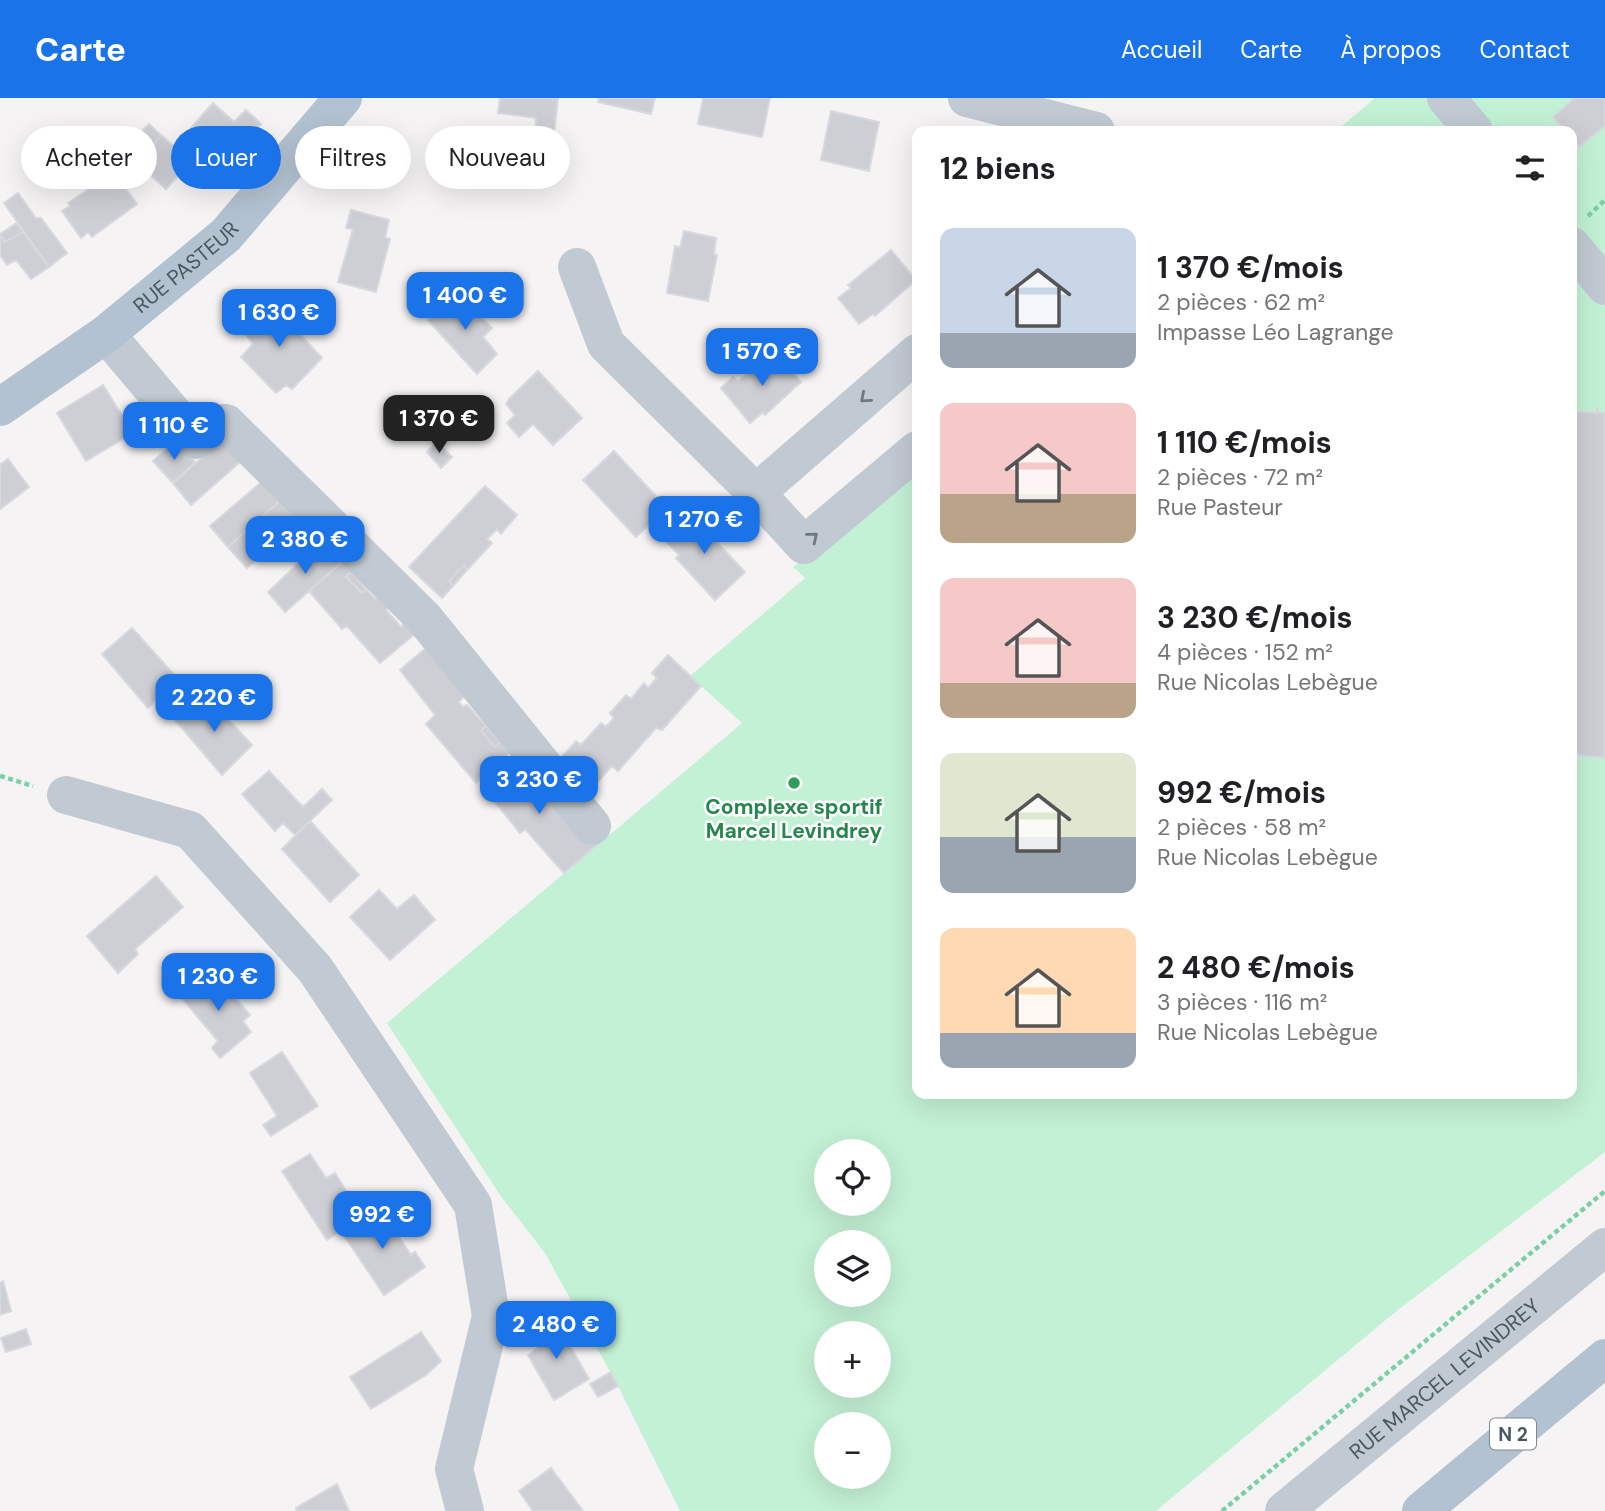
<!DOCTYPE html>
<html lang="fr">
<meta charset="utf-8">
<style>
body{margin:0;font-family:"DM Sans",sans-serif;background:#f6f6f6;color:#202124;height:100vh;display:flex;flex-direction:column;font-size:26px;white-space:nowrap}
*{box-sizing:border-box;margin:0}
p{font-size:23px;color:#757577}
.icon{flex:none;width:38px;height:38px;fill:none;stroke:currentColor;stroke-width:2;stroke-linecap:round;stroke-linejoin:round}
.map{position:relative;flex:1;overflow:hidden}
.side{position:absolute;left:912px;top:28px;width:665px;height:973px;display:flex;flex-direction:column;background:#fff;border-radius:14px;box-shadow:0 7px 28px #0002}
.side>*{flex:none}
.banner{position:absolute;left:21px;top:28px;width:665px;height:63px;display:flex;gap:14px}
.fabs{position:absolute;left:814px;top:1041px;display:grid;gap:14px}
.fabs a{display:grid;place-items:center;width:77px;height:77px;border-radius:50%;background:#fff;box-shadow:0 7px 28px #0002;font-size:35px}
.price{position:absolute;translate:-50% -60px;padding:0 16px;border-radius:14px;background:#1a73e8;color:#fff;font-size:23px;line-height:46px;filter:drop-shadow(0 2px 4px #0008)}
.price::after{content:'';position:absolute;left:50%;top:42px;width:21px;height:16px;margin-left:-10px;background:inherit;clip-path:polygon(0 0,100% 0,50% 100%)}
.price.active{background:#222;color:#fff}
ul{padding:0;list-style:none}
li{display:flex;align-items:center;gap:21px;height:175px;padding:0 28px}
li span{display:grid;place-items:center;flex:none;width:196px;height:140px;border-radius:14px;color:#555}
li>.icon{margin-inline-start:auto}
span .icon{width:84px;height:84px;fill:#fffc;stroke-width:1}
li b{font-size:30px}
h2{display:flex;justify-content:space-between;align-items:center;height:84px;padding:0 28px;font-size:30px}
.tag{padding:0 24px;border-radius:32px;background:#fff;box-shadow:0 7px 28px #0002;font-size:24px;line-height:63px}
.tag.active{background:#1a73e8;color:#fff}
header{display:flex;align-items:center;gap:42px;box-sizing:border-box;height:98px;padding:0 35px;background:#1a73e8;color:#fff}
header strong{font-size:33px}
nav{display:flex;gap:38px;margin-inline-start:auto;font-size:24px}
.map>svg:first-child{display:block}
.green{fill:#c3f1d5;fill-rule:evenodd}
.building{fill:#cdcfd5;stroke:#d7d9de;stroke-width:2}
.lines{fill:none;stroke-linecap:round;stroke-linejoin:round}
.path{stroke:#7ad0a6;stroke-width:4.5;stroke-dasharray:5 3.5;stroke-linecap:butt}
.minor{stroke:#c1cad2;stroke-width:38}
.major{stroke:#b3c2d1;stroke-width:38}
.oneway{stroke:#6e7983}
.leisure-dot{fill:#2e9e5b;stroke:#fff;stroke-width:2.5}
.labels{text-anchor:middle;stroke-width:5;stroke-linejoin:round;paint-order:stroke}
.shield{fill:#fff;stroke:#808990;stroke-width:2}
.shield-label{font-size:19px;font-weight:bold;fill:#4a5661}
.street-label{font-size:21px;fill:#4a5661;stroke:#fff}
.leisure-label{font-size:21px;font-weight:bold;fill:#27864d;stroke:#fff}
</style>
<header>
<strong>Carte</strong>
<nav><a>Accueil</a><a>Carte</a><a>À propos</a><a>Contact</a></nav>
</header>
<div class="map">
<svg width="1605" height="1413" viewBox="0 0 1605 1413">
<rect width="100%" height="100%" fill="#f5f3f3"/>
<!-- green -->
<path class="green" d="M 1375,0 L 1605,0 L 1605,1054 L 1394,1215 L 1156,1413 L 680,1413 L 618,1288 L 545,1155 L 500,1097 L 387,925 L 742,625 L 690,578 L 805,480 L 793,469 L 854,424 L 917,366 L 917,996 L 1572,996 L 1572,33 L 1336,33 ZM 826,1054 L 878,1054 L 878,1106 L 826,1106 ZM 826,1144 L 878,1144 L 878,1197 L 826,1197 ZM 826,1236 L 878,1236 L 878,1288 L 826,1288 ZM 826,1326 L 878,1326 L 878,1379 L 826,1379 Z"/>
<!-- building -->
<path class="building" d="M 500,0 L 558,0 L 554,36 L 535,34 L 536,20 L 498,15 Z
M 599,0 L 655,0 L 651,16 L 598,4 Z
M 703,0 L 770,0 L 762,39 L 698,26 Z
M 1574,0 L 1605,0 L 1605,28 L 1579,49 L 1572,41 L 1572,33 L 1565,33 L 1553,19 Z
M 213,5 L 234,24 L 246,12 L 261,26 L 228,63 L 191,30 Z
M 831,13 L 879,24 L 869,73 L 821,62 Z
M 149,26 L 161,37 L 153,47 L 140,35 Z
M 140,35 L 153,47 L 161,37 L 191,64 L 166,91 L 137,65 L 130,73 L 118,61 Z
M 114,74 L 137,106 L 92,139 L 88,134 L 81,140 L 62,113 L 70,108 L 68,105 Z
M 18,95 L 36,120 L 41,120 L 67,155 L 49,169 L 4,105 Z
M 351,112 L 389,122 L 385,139 L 390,141 L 376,194 L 338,184 L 353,131 L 346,130 Z
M 17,125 L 23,134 L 5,144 L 0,136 Z
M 684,133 L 716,140 L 714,156 L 717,157 L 708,203 L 667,195 L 675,148 L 680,150 Z
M 23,134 L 49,169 L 31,181 L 16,162 L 7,167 L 0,157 L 0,137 L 5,144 Z
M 891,152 L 916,182 L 875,218 L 873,216 L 859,226 L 838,200 L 851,190 L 848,187 Z
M 458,195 L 492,230 L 483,239 L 497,256 L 477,276 L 428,222 Z
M 277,203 L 301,227 L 296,232 L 322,260 L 292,291 L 286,287 L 276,295 L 241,259 L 253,246 L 244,234 Z
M 774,254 L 801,284 L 765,317 L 763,314 L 750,325 L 721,290 L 733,279 L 738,283 Z
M 538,273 L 582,320 L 553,347 L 533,326 L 519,339 L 507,325 L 515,317 L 506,306 L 509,301 Z
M 103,287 L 133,335 L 86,363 L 57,315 Z
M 1597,310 L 1599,314 L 1605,315 L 1605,660 L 1572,656 L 1572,313 L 1597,315 Z
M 229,336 L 248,357 L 191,407 L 173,385 Z
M 176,343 L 195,364 L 173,385 L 153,363 Z
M 437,344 L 452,359 L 441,370 L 427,354 Z
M 614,353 L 667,410 L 636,439 L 583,382 Z
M 8,361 L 29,389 L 0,411 L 0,367 Z
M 267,379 L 284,399 L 228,449 L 210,428 Z
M 485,388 L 517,417 L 501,436 L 497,431 L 487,441 L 492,445 L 467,472 L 464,467 L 449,483 L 453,488 L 442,500 L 409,469 Z
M 284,399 L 303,420 L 247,470 L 228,449 Z
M 694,413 L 713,433 L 710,437 L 745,474 L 715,502 L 676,460 L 679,457 L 663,440 Z
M 322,443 L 342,464 L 285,514 L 268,494 Z
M 342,464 L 351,474 L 346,479 L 362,495 L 366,491 L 375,501 L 380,496 L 390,507 L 386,512 L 401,529 L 405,525 L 415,536 L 380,565 L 347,528 L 342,531 L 309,493 Z
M 464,467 L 467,472 L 453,488 L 449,483 Z
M 351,474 L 366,491 L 362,495 L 346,479 Z
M 132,530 L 178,581 L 148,610 L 102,556 Z
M 432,545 L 471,590 L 459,604 L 463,609 L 467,607 L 486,628 L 481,633 L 495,649 L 500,644 L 509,655 L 476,685 L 426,626 L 435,617 L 400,572 Z
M 668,557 L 701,588 L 662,632 L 656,630 L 618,673 L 612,668 L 592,690 L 560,661 L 576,643 L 581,647 L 601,625 L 606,629 L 614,620 L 610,615 L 626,597 L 631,601 L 644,585 L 648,590 L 657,580 L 652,575 Z
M 205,596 L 252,647 L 222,677 L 175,622 Z
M 486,628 L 500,644 L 495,649 L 481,633 Z
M 516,660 L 532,678 L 527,683 L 535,691 L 540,688 L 598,746 L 564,775 L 525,731 L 520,735 L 483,689 Z
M 269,673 L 303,709 L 322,691 L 332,702 L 295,737 L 283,725 L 275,733 L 242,696 Z
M 310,723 L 359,777 L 330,804 L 282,751 Z
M 156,778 L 183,809 L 135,851 L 138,856 L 118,875 L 87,838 Z
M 379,792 L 397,811 L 414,797 L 435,822 L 390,862 L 350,819 Z
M 212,873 L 250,917 L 243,923 L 251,934 L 220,960 L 212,950 L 218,943 L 181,899 Z
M 282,954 L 318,1008 L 271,1038 L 263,1027 L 277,1018 L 250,975 Z
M 310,1056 L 326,1080 L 335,1075 L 351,1101 L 342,1107 L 343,1117 L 350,1126 L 327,1142 L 282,1073 Z
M 378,1108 L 411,1157 L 415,1154 L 425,1169 L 384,1197 L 341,1133 Z
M 3,1183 L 11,1213 L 0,1217 L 0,1185 Z
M 555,1222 L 589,1281 L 554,1302 L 528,1257 L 538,1250 L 530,1237 Z
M 26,1231 L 31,1246 L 6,1254 L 1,1240 Z
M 421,1234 L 441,1263 L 426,1277 L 371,1311 L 350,1279 Z
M 611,1274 L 618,1288 L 598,1299 L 590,1286 Z
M 551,1370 L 583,1413 L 533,1413 L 519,1393 Z
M 337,1386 L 349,1413 L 297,1413 L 296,1410 Z"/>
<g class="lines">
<!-- path -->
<path class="path" d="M 1588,118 L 1605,102
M 0,678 L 33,688
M 1222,1413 L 1605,1093"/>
<!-- minor -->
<g class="minor">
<path d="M 967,0 L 1096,33"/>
<path d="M 1446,0 L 1474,33"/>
<path d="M 1572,148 L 1605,188"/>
<path d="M 577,169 L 606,246 L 756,395"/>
<path d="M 106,236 L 196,342 L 226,325 L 424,520 L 592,728"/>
<path d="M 917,255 L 756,395 L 804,447 L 917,352"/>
<path d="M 66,697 L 190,732 L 315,871 L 473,1107 L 491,1218 L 454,1371 L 465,1413"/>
<path id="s1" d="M 1284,1413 L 1605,1149"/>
</g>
<!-- major -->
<g class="major">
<path id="s2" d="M 0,309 L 106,236 L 226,137 L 343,0"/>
<path d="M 1421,1413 L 1605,1260"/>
</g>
</g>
<!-- one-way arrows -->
<defs><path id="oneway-chevron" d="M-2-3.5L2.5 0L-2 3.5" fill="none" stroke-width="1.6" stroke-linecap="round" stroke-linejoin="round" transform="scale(1.75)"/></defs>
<g class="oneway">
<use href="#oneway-chevron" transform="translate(865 300) rotate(139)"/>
<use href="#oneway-chevron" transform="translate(813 439) rotate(-39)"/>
</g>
<!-- markers -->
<circle class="leisure-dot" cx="794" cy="685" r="7"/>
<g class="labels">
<!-- shield labels -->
<rect class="shield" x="1490" y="1320.5" width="46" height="31" rx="5"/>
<g class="shield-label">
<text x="1513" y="1343">N 2</text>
</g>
<!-- street labels -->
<g class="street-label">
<text dy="7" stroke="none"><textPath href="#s2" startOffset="233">RUE PASTEUR</textPath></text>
<text dy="7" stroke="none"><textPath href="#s1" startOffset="208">RUE MARCEL LEVINDREY</textPath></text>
</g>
<!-- leisure labels -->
<g class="leisure-label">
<text x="794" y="716">Complexe sportif<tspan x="794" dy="24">Marcel Levindrey</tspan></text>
</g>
</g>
</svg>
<div class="fabs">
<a><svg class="icon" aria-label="locate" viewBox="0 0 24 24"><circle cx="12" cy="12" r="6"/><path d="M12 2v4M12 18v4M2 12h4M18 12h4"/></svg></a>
<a><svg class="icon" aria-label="layers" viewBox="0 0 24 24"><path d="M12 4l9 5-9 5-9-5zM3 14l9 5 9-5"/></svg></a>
<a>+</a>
<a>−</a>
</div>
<b class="price" style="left:465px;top:234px">1 400 €</b>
<b class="price" style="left:279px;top:251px">1 630 €</b>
<b class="price" style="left:762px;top:290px">1 570 €</b>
<b class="price active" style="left:439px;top:357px">1 370 €</b>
<b class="price" style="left:174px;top:364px">1 110 €</b>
<b class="price" style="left:704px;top:458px">1 270 €</b>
<b class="price" style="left:305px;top:478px">2 380 €</b>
<b class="price" style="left:214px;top:636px">2 220 €</b>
<b class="price" style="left:539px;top:718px">3 230 €</b>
<b class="price" style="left:218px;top:915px">1 230 €</b>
<b class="price" style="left:382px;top:1153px">992 €</b>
<b class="price" style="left:556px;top:1263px">2 480 €</b>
<div class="banner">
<a class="tag">Acheter</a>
<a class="tag active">Louer</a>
<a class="tag">Filtres</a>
<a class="tag">Nouveau</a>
</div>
<section class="side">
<h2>12 biens<svg class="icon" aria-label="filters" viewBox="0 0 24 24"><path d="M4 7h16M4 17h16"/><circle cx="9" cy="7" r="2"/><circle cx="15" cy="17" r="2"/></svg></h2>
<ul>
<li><span style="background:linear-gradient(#c9d6e8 75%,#9aa5b1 0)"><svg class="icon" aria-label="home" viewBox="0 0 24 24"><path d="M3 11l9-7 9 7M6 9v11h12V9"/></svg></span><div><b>1 370 €/mois</b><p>2 pièces · 62 m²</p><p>Impasse Léo Lagrange</p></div></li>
<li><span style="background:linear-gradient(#f6c9c9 65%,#b9a48a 0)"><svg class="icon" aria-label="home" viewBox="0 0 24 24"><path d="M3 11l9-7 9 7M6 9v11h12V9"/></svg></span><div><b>1 110 €/mois</b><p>2 pièces · 72 m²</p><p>Rue Pasteur</p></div></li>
<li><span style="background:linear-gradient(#f6c9c9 75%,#b9a48a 0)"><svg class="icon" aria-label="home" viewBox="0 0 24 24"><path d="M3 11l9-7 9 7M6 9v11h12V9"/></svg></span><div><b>3 230 €/mois</b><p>4 pièces · 152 m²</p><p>Rue Nicolas Lebègue</p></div></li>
<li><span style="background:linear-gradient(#dfe7d0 60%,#9aa5b1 0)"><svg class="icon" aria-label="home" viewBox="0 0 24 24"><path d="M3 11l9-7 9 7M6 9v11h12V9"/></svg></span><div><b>992 €/mois</b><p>2 pièces · 58 m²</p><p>Rue Nicolas Lebègue</p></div></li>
<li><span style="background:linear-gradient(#ffd9b3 75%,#9aa5b1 0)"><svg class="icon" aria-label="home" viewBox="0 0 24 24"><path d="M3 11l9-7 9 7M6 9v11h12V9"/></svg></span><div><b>2 480 €/mois</b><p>3 pièces · 116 m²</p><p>Rue Nicolas Lebègue</p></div></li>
</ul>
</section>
</div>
